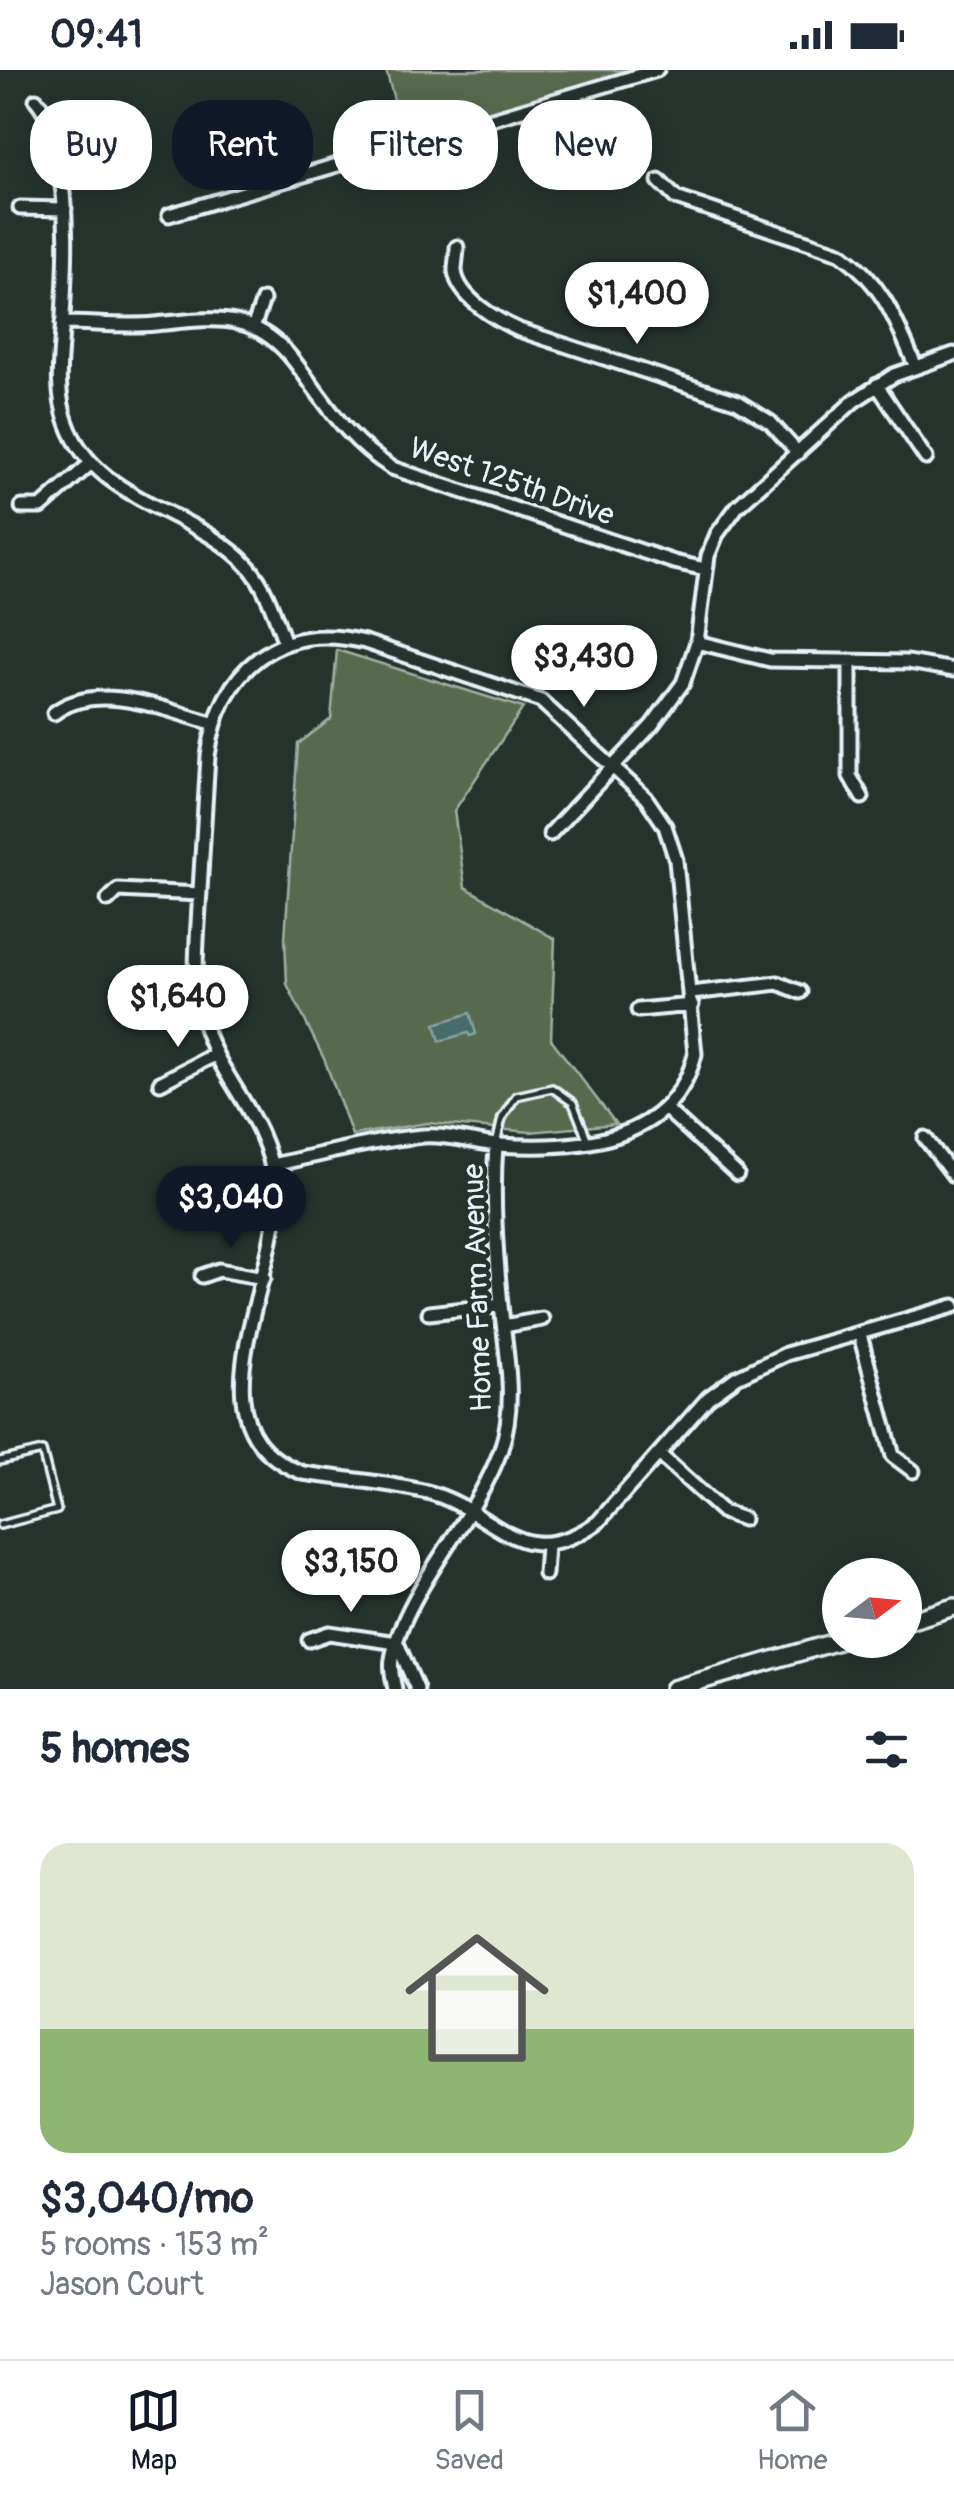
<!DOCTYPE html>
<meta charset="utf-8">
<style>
body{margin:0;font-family:Pangolin,sans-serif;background:#f6f6f7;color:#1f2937;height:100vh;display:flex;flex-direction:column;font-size:38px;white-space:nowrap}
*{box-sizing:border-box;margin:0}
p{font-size:32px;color:#747a83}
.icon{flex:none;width:55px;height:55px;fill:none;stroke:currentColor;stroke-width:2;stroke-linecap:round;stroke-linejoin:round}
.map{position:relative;height:1619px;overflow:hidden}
.panel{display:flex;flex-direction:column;background:#fff;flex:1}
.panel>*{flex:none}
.top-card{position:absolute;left:30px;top:30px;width:895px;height:90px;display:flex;gap:20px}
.needle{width:65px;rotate:74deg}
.buttons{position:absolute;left:822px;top:1488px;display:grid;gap:20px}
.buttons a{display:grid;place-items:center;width:100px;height:100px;border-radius:50%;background:#fff;box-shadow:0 5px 25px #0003;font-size:50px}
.price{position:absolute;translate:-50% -85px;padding:0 22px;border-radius:35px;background:#fff;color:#222;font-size:32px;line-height:65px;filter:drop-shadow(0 2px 5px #0008)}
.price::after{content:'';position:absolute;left:50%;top:60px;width:30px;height:22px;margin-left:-15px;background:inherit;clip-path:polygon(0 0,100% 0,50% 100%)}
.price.on{background:#111827;color:#fff}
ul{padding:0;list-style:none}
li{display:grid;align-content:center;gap:20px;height:530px;padding:0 40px}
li+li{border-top:2px solid #e0e1e3}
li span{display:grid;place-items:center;height:310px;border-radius:30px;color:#555}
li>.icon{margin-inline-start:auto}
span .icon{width:180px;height:180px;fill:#fffc;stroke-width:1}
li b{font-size:42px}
h2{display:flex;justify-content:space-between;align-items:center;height:120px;padding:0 40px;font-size:42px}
.pill{padding:0 35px;border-radius:40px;background:#fff;box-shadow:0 5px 25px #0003;font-size:35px;line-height:90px}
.pill.on{background:#111827;color:#fff}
.status{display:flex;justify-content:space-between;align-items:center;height:70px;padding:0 50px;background:#fff;direction:ltr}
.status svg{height:28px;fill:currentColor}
.dock{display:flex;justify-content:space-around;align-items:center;height:140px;border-top:2px solid #e0e1e3;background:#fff;font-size:28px;color:#747a83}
.dock a{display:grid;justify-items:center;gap:5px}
.dock .on{color:#111827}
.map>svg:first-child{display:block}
.green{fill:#596b4e;stroke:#a0aea3;stroke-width:2.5}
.water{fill:#476c6b;stroke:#87a1a3;stroke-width:2.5}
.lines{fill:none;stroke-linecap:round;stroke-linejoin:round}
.lane-casing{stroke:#e8f1f8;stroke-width:12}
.street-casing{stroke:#e8f1f8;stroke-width:19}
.secondary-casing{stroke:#e8f1f8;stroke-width:22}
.lane{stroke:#26332d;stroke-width:5}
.street{stroke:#26332d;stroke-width:11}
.secondary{stroke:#26332d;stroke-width:15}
.labels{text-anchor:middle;stroke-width:9;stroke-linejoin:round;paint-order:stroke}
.street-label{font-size:30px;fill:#e8f1f8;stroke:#26332d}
</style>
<div class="status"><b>09:41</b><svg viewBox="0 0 49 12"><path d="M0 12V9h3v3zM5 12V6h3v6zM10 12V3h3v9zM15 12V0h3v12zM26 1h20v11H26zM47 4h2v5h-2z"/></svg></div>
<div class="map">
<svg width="954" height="1619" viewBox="0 0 954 1619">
<rect width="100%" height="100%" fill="#26332d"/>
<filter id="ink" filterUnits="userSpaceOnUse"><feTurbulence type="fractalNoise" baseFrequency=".01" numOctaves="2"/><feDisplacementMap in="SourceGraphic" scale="20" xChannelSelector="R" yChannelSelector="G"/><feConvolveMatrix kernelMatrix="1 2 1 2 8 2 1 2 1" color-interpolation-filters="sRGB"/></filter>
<g filter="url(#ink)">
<!-- green -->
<path class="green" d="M 386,0 L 652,0 L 406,74 Z
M 337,580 L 523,638 L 454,741 L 465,817 L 555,869 L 551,969 L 616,1054 L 530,1062 L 428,1053 L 352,1065 L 325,991 L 287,914 L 285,868 L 298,674 L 331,649 Z"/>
<!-- water -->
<path class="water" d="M 470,943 L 476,964 L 470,966 L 468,963 L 440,971 L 435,954 Z"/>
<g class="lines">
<defs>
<path id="lane" d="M 496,1075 L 502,1048 L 516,1026 L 552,1018 L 573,1033 L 588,1071
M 0,1391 L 42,1381 L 57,1440 L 0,1455"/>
<path id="street" d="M 36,30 C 50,46 53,67 57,87 C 69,140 66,193 63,247 C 61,283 54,318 67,353 C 95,433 197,439 249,497 C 267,518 275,547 285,573
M 659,111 L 676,128 L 840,183 C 882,212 896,250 915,295
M 20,138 L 65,139
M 169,145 L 657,0
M 457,177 C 457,184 455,194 455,201 C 458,228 497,250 519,260 L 738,332 L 770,352 L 798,383
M 62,253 C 93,253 125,257 155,254 C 211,249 254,239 294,291 C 327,334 345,368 392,398 L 674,492 L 705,499
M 253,258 L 263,230
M 877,315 L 926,388
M 22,437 L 41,437 L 90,394
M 697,572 L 770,590 L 908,592 L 954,600
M 850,592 L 850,706 L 862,727
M 54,643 C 98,610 165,640 212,653
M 550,764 L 652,655 L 683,613 L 697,572 L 708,486 L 717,464 L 737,437 L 854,331 L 894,305 L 954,284
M 108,830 L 118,820 L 200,824
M 691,923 L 778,913 L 800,922
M 638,940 L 692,935
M 160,1013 L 216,984
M 667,1040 L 737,1104
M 925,1068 L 954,1106
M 272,1095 C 321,1085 373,1070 423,1066 C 448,1064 474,1073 499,1075 C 577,1080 673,1074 695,984 L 676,790 L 665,756 L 646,728 L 541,631 L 365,572 C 277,551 220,600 208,686 C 205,736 202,787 199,837 C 197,875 192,914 203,951 C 221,1014 267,1044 275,1116 C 285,1205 179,1357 303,1403 C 344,1409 387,1412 427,1422 C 496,1440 519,1507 598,1452 L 708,1328 L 737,1307 L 786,1284 L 954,1236
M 202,1206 L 219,1200 L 264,1208
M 429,1243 L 501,1235
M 504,1256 L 542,1249
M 860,1265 L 893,1386 L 913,1401
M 659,1384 L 723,1442 L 743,1449
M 545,1504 L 547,1475
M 309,1570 L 329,1563 L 397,1573
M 397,1573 L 417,1619
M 395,1619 C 393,1610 390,1598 392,1589 C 404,1520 477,1449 501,1379 C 517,1331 506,1284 501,1235 C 496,1182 492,1128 496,1075"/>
<path id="secondary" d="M 905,1552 L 954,1537
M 673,1619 L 842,1570"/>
</defs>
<!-- lane casing -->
<use href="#lane" class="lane-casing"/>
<!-- street casing -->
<use href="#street" class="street-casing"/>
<!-- secondary casing -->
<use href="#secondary" class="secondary-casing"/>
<!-- lane -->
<use href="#lane" class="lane"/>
<!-- street -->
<use href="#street" class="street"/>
<!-- secondary -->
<use href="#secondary" class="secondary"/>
</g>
</g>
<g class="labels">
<!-- street labels -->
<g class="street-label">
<text transform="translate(512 411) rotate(19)" y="10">West 125th Drive</text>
<text transform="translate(477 1218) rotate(-92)" y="10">Home Farm Avenue</text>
</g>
</g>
</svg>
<div class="buttons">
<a><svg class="needle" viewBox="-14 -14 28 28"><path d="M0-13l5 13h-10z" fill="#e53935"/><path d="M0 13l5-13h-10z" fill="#747a83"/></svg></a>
</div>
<b class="price" style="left:637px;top:277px">$1,400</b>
<b class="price" style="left:584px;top:640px">$3,430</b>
<b class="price" style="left:178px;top:980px">$1,640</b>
<b class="price on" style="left:231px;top:1181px">$3,040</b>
<b class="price" style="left:351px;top:1545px">$3,150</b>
<div class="top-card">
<a class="pill">Buy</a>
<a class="pill on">Rent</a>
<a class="pill">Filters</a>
<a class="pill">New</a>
</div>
</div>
<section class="panel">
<h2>5 homes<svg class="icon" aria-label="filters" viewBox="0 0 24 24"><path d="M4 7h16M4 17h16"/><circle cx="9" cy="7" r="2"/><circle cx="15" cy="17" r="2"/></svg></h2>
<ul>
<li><span style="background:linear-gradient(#dfe7d0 60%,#8fb573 0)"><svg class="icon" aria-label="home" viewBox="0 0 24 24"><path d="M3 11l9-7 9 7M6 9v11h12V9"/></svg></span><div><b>$3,040/mo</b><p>5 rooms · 153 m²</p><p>Jason Court</p></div></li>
</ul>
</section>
<nav class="dock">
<a class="on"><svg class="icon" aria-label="map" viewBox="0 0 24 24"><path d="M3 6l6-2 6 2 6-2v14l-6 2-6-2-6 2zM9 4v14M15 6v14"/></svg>Map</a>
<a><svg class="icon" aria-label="saved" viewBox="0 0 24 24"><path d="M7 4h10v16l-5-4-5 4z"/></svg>Saved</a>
<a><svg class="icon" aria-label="home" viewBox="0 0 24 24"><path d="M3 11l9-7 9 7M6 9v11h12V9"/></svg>Home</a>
</nav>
